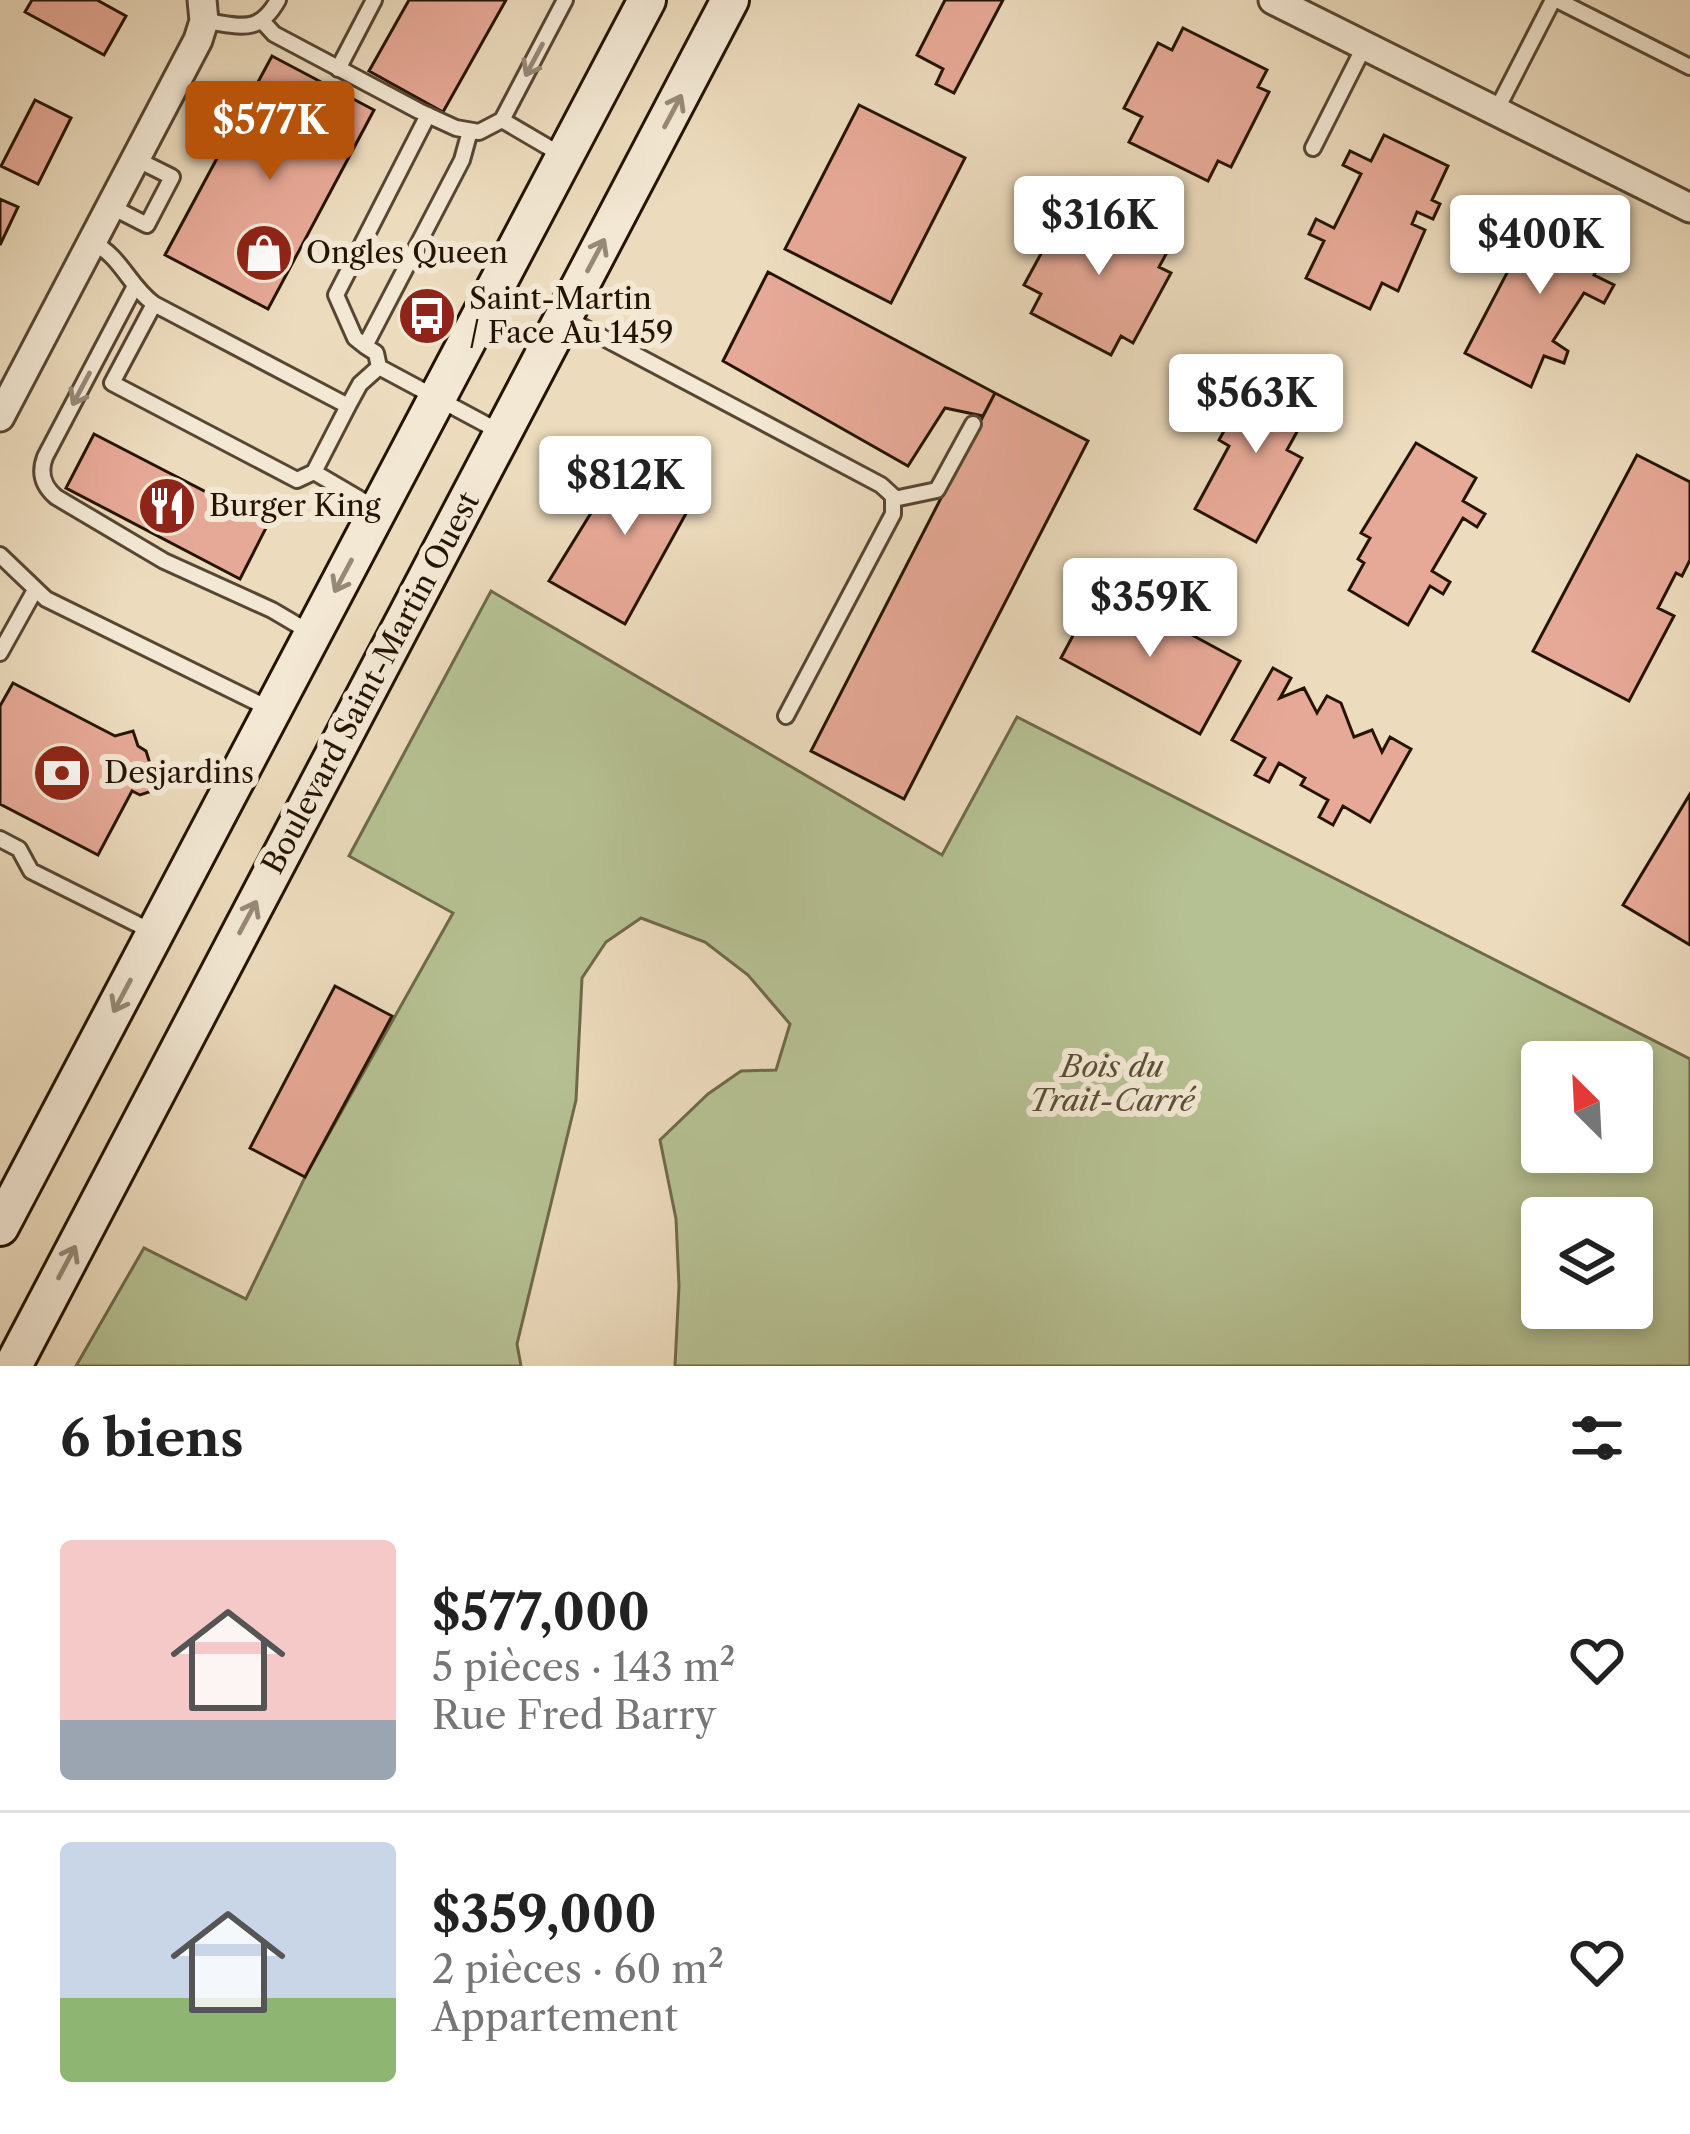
<!DOCTYPE html>
<html lang="fr">
<meta charset="utf-8">
<style>
body{margin:0;font-family:"Libre Caslon Text",serif;background:#f6f6f6;color:#222;height:100vh;display:flex;flex-direction:column;font-size:45px;white-space:nowrap}
*{box-sizing:border-box;margin:0}
p{font-size:39px;color:#767676}
.icon{flex:none;width:66px;height:66px;fill:none;stroke:currentColor;stroke-width:2;stroke-linecap:round;stroke-linejoin:round}
.map{position:relative;height:1366px;overflow:hidden}
.drawer{display:flex;flex-direction:column;background:#fff;flex:1}
.drawer>*{flex:none}
.needle{width:78px;rotate:336deg}
.fabs{position:absolute;left:1521px;top:1041px;display:grid;gap:24px}
.fabs a{display:grid;place-items:center;width:132px;height:132px;border-radius:12px;background:#fff;box-shadow:0 6px 18px #0003;font-size:60px}
.price{position:absolute;translate:-50% -102px;padding:0 27px;border-radius:12px;background:#fff;color:#222;font-size:39px;line-height:78px;filter:drop-shadow(0 3px 6px #0008)}
.price::after{content:'';position:absolute;left:50%;top:72px;width:36px;height:27px;margin-left:-18px;background:inherit;clip-path:polygon(0 0,100% 0,50% 100%)}
.price.on{background:#b45309;color:#fff}
ul{padding:0;list-style:none}
li{display:flex;align-items:center;gap:36px;height:300px;padding:0 60px}
li+li{border-top:3px solid #e0e0e0}
li span{display:grid;place-items:center;flex:none;width:336px;height:240px;border-radius:12px;color:#555}
li>.icon{margin-inline-start:auto}
span .icon{width:144px;height:144px;fill:#fffc;stroke-width:1}
li b{font-size:51px}
h2{display:flex;justify-content:space-between;align-items:center;height:144px;padding:0 60px;font-size:51px}
.map>svg:first-child{display:block}
.green{fill:#b6c193;stroke:#6e6a4b;stroke-width:3;fill-rule:evenodd}
.building{fill:#e7a997;stroke:#251403;stroke-width:3}
.lines{fill:none;stroke-linecap:round;stroke-linejoin:round}
.service-casing{stroke:#574632;stroke-width:20}
.minor-casing{stroke:#574632;stroke-width:33}
.secondary-casing{stroke:#251403;stroke-width:42}
.service{stroke:#f3e8d4;stroke-width:14}
.minor{stroke:#f3e8d4;stroke-width:27}
.secondary{stroke:#f3e8d4;stroke-width:36}
.oneway{stroke:#968976}
.labels{text-anchor:middle;stroke-width:12;stroke-linejoin:round;paint-order:stroke}
.poi-label{font-size:30px;fill:#251403;stroke:#f3e8d4;text-anchor:start}
.street-label{font-size:30px;fill:#251403;stroke:#f3e8d4}
.park-label{font-size:30px;font-style:italic;fill:#585135;stroke:#f3e8d4}
</style>
<div class="map">
<svg width="1690" height="1366" viewBox="0 0 1690 1366">
<rect width="100%" height="100%" fill="#ecdbbd"/>
<filter id="stains"><feTurbulence type="fractalNoise" baseFrequency=".00167" numOctaves="4"/><feColorMatrix values="0 0 0 0 .2 0 0 0 0 .09 0 0 0 0 .02 0 0 0 .5 -.17"/></filter>
<radialGradient id="worn" r=".72"><stop offset=".6" stop-color="#630" stop-opacity="0"/><stop offset="1" stop-color="#630" stop-opacity=".3"/></radialGradient>
<!-- green -->
<path class="green" d="M 491,591 L 942,855 L 1017,717 L 1690,1059 L 1690,1366 L 675,1366 L 679,1286 L 676,1219 L 660,1140 L 708,1094 L 741,1071 L 776,1070 L 790,1024 L 748,975 L 705,942 L 641,918 L 606,942 L 582,978 L 576,1100 L 517,1344 L 521,1366 L 76,1366 L 144,1248 L 246,1299 L 307,1173 L 453,913 L 349,856 ZM 1542,1062 L 1632,1062 L 1632,1152 L 1542,1152 ZM 1542,1218 L 1632,1218 L 1632,1308 L 1542,1308 Z"/>
<!-- building -->
<path class="building" d="M 32,0 L 97,0 L 126,16 L 104,55 L 25,12 Z
M 409,0 L 506,0 L 443,112 L 369,71 Z
M 945,0 L 1003,0 L 954,93 L 936,84 L 943,69 L 917,55 Z
M 1183,28 L 1267,70 L 1258,87 L 1269,92 L 1231,167 L 1218,161 L 1208,181 L 1129,142 L 1142,117 L 1124,108 L 1158,43 L 1172,50 Z
M 272,56 L 374,110 L 268,309 L 165,255 Z
M 35,100 L 71,118 L 38,184 L 1,166 Z
M 859,105 L 965,158 L 891,303 L 785,249 Z
M 1384,135 L 1448,166 L 1432,200 L 1440,204 L 1433,219 L 1417,212 L 1412,224 L 1425,230 L 1398,291 L 1382,283 L 1370,309 L 1306,278 L 1324,241 L 1309,234 L 1316,219 L 1334,228 L 1361,174 L 1343,165 L 1350,151 L 1371,161 Z
M 0,199 L 18,207 L 0,245 Z
M 1089,201 L 1171,245 L 1159,267 L 1171,273 L 1133,343 L 1121,336 L 1111,355 L 1031,313 L 1041,294 L 1024,285 L 1062,215 L 1077,223 Z
M 1542,206 L 1611,242 L 1594,275 L 1614,285 L 1604,303 L 1584,293 L 1553,341 L 1568,351 L 1564,363 L 1544,356 L 1531,387 L 1465,353 Z
M 768,272 L 995,393 L 983,416 L 945,408 L 908,466 L 723,361 Z
M 1259,368 L 1315,399 L 1287,450 L 1302,458 L 1256,542 L 1195,509 L 1229,446 L 1219,440 Z
M 995,393 L 1088,441 L 904,799 L 811,751 Z
M 94,434 L 268,524 L 240,579 L 66,488 Z
M 1416,443 L 1476,478 L 1463,501 L 1485,514 L 1477,527 L 1463,518 L 1432,571 L 1450,582 L 1443,594 L 1430,586 L 1408,625 L 1349,590 L 1364,563 L 1358,559 L 1370,538 L 1361,533 Z
M 628,453 L 699,490 L 625,624 L 549,581 Z
M 1637,455 L 1690,482 L 1690,560 L 1682,576 L 1676,573 L 1658,608 L 1674,616 L 1629,701 L 1533,651 Z
M 1100,585 L 1240,661 L 1200,734 L 1061,658 Z
M 1273,668 L 1291,678 L 1280,698 L 1304,688 L 1317,713 L 1327,696 L 1341,703 L 1354,737 L 1372,730 L 1382,752 L 1390,737 L 1411,749 L 1370,822 L 1343,806 L 1333,825 L 1319,817 L 1328,800 L 1301,785 L 1305,778 L 1279,763 L 1269,782 L 1255,775 L 1265,758 L 1232,740 Z
M 13,683 L 115,736 L 133,731 L 138,746 L 146,751 L 158,789 L 140,795 L 132,791 L 98,855 L 0,804 L 0,706 Z
M 1690,794 L 1690,945 L 1623,905 Z
M 335,986 L 392,1016 L 305,1177 L 250,1148 Z"/>
<g class="lines">
<defs>
<path id="service" d="M 1557,0 L 1690,67
M 204,21 C 239,25 258,36 278,0
M 263,22 L 274,34 L 419,111 L 456,128 L 479,132 L 502,120 L 565,0
M 338,69 L 374,0
M 1496,111 L 1553,0
M 502,120 L 565,157
M 1313,148 L 1365,45
M 110,206 L 147,225 L 172,177 L 136,159
M 92,242 C 121,256 129,286 154,304 L 348,406 L 314,472 L 377,509
M 135,286 L 45,457 C 39,473 43,486 56,497 L 164,561 L 272,610 L 311,633
M 154,304 L 112,383 L 297,480 L 314,472
M 568,319 L 881,485 L 893,496 L 893,514 L 786,716
M 365,346 L 355,338 L 336,295 L 428,115
M 379,367 L 502,433
M 348,406 L 360,384 L 379,367 L 376,353 L 365,346 L 462,160 L 470,131
M 894,499 L 937,490 L 973,424
M 0,555 L 46,599 L 268,708
M 0,653 L 35,590
M 0,839 L 19,849 L 31,871 L 155,933"/>
<path id="minor" d="M 1273,0 L 1690,208
M 0,417 L 198,40 L 204,21 L 202,0"/>
<path id="secondary" d="M 0,1227 L 647,0
M 13,1366 L 730,0"/>
</defs>
<!-- service casing -->
<use href="#service" class="service-casing"/>
<!-- minor casing -->
<use href="#minor" class="minor-casing"/>
<!-- secondary casing -->
<use href="#secondary" class="secondary-casing"/>
<!-- service -->
<use href="#service" class="service"/>
<!-- minor -->
<use href="#minor" class="minor"/>
<!-- secondary -->
<use href="#secondary" class="secondary"/>
</g>
<!-- one-way arrows -->
<defs><path id="oneway-shaft" d="M-6 0H5M1.5-3L5.5 0L1.5 3" fill="none" stroke-width="1.6" stroke-linecap="round" stroke-linejoin="round" transform="scale(3)"/></defs>
<g class="oneway">
<use href="#oneway-shaft" transform="translate(534 60) rotate(118)"/>
<use href="#oneway-shaft" transform="translate(673 111) rotate(-62)"/>
<use href="#oneway-shaft" transform="translate(596 255) rotate(-62)"/>
<use href="#oneway-shaft" transform="translate(81 389) rotate(118)"/>
<use href="#oneway-shaft" transform="translate(343 576) rotate(118)"/>
<use href="#oneway-shaft" transform="translate(248 917) rotate(-62)"/>
<use href="#oneway-shaft" transform="translate(122 996) rotate(118)"/>
<use href="#oneway-shaft" transform="translate(67 1262) rotate(-62)"/>
</g>
<!-- icons -->
<defs>
<symbol id="shop-disc" viewBox="-11 -11 22 22"><circle r="9.5" fill="#8f2418" stroke="#f3e8d4"/><path d="M-5-2.5h2.3a2.7 3.5 0 0 1 5.4 0H5L5.5 6h-11ZM-1.5-2.5h3a1.5 2.3 0 0 0-3 0Z" fill="#fff"/></symbol>
<symbol id="bus-disc" viewBox="-11 -11 22 22"><circle r="9.5" fill="#8f2418" stroke="#f3e8d4"/><path d="M-5-6H5V4H4V6H2V4H-2V6H-4V4H-5ZM-3.5-4V0h7V-4ZM-3.5 1.2v1.5H-2V1.2ZM2 1.2v1.5H3.5V1.2Z" fill="#fff"/></symbol>
<symbol id="restaurant-disc" viewBox="-11 -11 22 22"><circle r="9.5" fill="#8f2418" stroke="#f3e8d4"/><path d="M-5-6h1v4h1v-4h1v4h1v-4h1v5L-1.5 .5V6h-2V.5L-5-1ZM5-6V6H3V1.5H1.5Q1.5-4 5-6Z" fill="#fff"/></symbol>
<symbol id="bank-disc" viewBox="-11 -11 22 22"><circle r="9.5" fill="#8f2418" stroke="#f3e8d4"/><path d="M-6-4H6V4H-6ZM0-2.3a2.3 2.3 0 1 0 0 4.6a2.3 2.3 0 1 0 0-4.6Z" fill="#fff"/></symbol>
</defs>
<g fill-rule="evenodd">
<use href="#shop-disc" x="231" y="220" width="66" height="66"/>
<use href="#bus-disc" x="394" y="283" width="66" height="66"/>
<use href="#restaurant-disc" x="134" y="473" width="66" height="66"/>
<use href="#bank-disc" x="29" y="740" width="66" height="66"/>
</g>
<g class="labels">
<!-- poi labels -->
<g class="poi-label">
<text x="306" y="263">Ongles Queen</text>
<text x="469" y="309">Saint-Martin<tspan x="469" dy="34">/ Face Au 1459</tspan></text>
<text x="209" y="516">Burger King</text>
<text x="104" y="783">Desjardins</text>
</g>
<!-- street labels -->
<g class="street-label">
<text transform="translate(371 683) rotate(-62)" y="10">Boulevard Saint-Martin Ouest</text>
</g>
<!-- park labels -->
<g class="park-label">
<text x="1112" y="1077">Bois du<tspan x="1112" dy="34">Trait-Carré</tspan></text>
</g>
</g>
<rect width="100%" height="100%" filter="url(#stains)"/>
<rect width="100%" height="100%" fill="url(#worn)"/>
</svg>
<div class="fabs">
<a><svg class="needle" viewBox="-14 -14 28 28"><path d="M0-13l5 13h-10z" fill="#e53935"/><path d="M0 13l5-13h-10z" fill="#767676"/></svg></a>
<a><svg class="icon" aria-label="layers" viewBox="0 0 24 24"><path d="M12 4l9 5-9 5-9-5zM3 14l9 5 9-5"/></svg></a>
</div>
<b class="price on" style="left:270px;top:183px">$577K</b>
<b class="price" style="left:1099px;top:278px">$316K</b>
<b class="price" style="left:1540px;top:297px">$400K</b>
<b class="price" style="left:1256px;top:456px">$563K</b>
<b class="price" style="left:625px;top:538px">$812K</b>
<b class="price" style="left:1150px;top:660px">$359K</b>
</div>
<section class="drawer">
<h2>6 biens<svg class="icon" aria-label="filters" viewBox="0 0 24 24"><path d="M4 7h16M4 17h16"/><circle cx="9" cy="7" r="2"/><circle cx="15" cy="17" r="2"/></svg></h2>
<ul>
<li><span style="background:linear-gradient(#f6c9c9 75%,#9aa5b1 0)"><svg class="icon" aria-label="home" viewBox="0 0 24 24"><path d="M3 11l9-7 9 7M6 9v11h12V9"/></svg></span><div><b>$577,000</b><p>5 pièces · 143 m²</p><p>Rue Fred Barry</p></div><svg class="icon" aria-label="heart" viewBox="0 0 24 24"><path d="M12 20l-8-8c-3-5 5-10 8-4 3-6 11-1 8 4z"/></svg></li>
<li><span style="background:linear-gradient(#c9d6e8 65%,#8fb573 0)"><svg class="icon" aria-label="home" viewBox="0 0 24 24"><path d="M3 11l9-7 9 7M6 9v11h12V9"/></svg></span><div><b>$359,000</b><p>2 pièces · 60 m²</p><p>Appartement</p></div><svg class="icon" aria-label="heart" viewBox="0 0 24 24"><path d="M12 20l-8-8c-3-5 5-10 8-4 3-6 11-1 8 4z"/></svg></li>
</ul>
</section>
